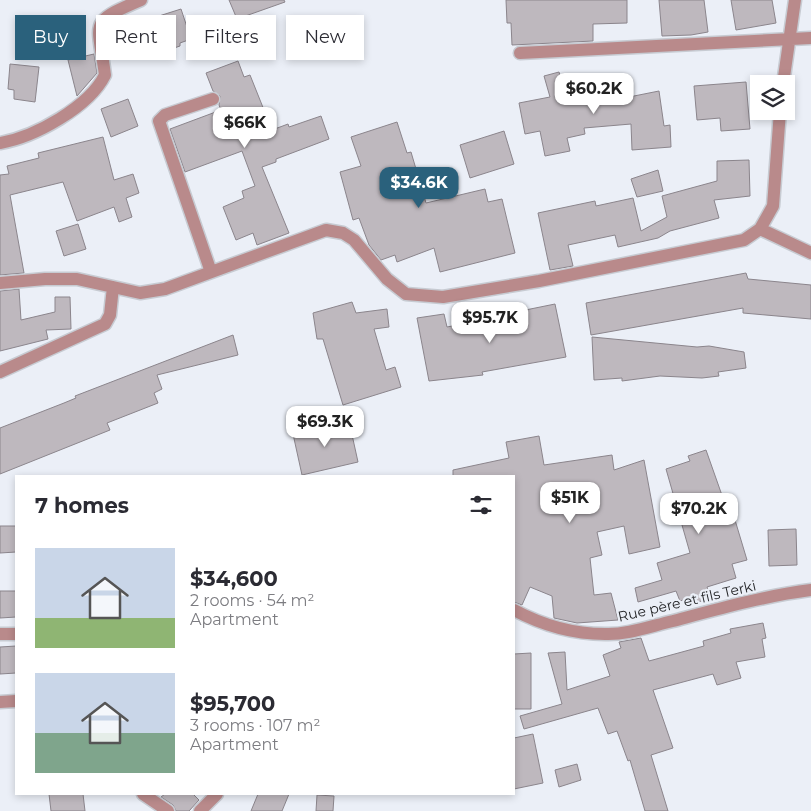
<!DOCTYPE html>
<meta charset="utf-8">
<style>
body{margin:0;font-family:Montserrat,sans-serif;background:#f2f2f3;color:#2b2b33;height:100vh;display:flex;flex-direction:column;font-size:19px;white-space:nowrap}
*{box-sizing:border-box;margin:0}
p{font-size:16px;color:#7c7c81}
.icon{flex:none;width:28px;height:28px;fill:none;stroke:currentColor;stroke-width:2;stroke-linecap:round;stroke-linejoin:round}
.map{position:relative;flex:1;overflow:hidden}
.side{position:absolute;left:15px;top:475px;width:500px;height:320px;display:flex;flex-direction:column;background:#fff;border-radius:0px;box-shadow:0 2px 8px #0003}
.side>*{flex:none}
.banner{position:absolute;left:15px;top:15px;width:500px;height:45px;display:flex;gap:10px}
.controls{position:absolute;left:750px;top:75px;display:grid;gap:10px}
.controls a{display:grid;place-items:center;width:45px;height:45px;border-radius:0px;background:#fff;box-shadow:0 2px 8px #0003;font-size:25px}
.price{position:absolute;translate:-50% -42px;padding:0 11px;border-radius:10px;background:#fff;color:#222;font-size:16px;line-height:32px;filter:drop-shadow(0 1px 2px #0008)}
.price::after{content:'';position:absolute;left:50%;top:30px;width:15px;height:11px;margin-left:-8px;background:inherit;clip-path:polygon(0 0,100% 0,50% 100%)}
.price.active{background:#2a617c;color:#fff}
ul{padding:0;list-style:none}
li{display:flex;align-items:center;gap:15px;height:125px;padding:0 20px}
li span{display:grid;place-items:center;flex:none;width:140px;height:100px;border-radius:0px;color:#555}
li>.icon{margin-inline-start:auto}
span .icon{width:60px;height:60px;fill:#fffc;stroke-width:1}
li b{font-size:21px}
h2{display:flex;justify-content:space-between;align-items:center;height:60px;padding:0 20px;font-size:21px}
.chip{padding:0 18px;border-radius:0px;background:#fff;box-shadow:0 2px 8px #0003;font-size:18px;line-height:45px}
.chip.active{background:#2a617c;color:#fff}
.map>svg:first-child{display:block}
.building{fill:#beb8be;stroke:#8b858c}
.lines{fill:none;stroke-linecap:round;stroke-linejoin:round}
.minor-casing{stroke:#c7cbd2;stroke-width:15}
.minor{stroke:#b98a8b;stroke-width:12}
.labels{text-anchor:middle;stroke-width:4.5;stroke-linejoin:round;paint-order:stroke}
.street-label{font-size:14px;fill:#252629;stroke:#ebeff7}
</style>
<div class="map">
<svg width="811" height="811" viewBox="0 0 811 811">
<rect width="100%" height="100%" fill="#ebeff7"/>
<!-- building -->
<path class="building" d="M 229,0 L 284,0 L 285,2 L 237,19 Z
M 506,0 L 627,0 L 627,23 L 593,24 L 593,41 L 512,45 L 511,23 L 507,23 Z
M 659,0 L 704,0 L 708,32 L 691,35 L 662,36 Z
M 731,0 L 772,0 L 776,23 L 736,30 Z
M 181,9 L 191,39 L 180,43 L 180,46 L 148,57 L 137,23 Z
M 94,54 L 97,73 L 77,96 L 68,60 Z
M 238,61 L 244,77 L 250,75 L 272,130 L 288,124 L 289,127 L 321,116 L 329,139 L 276,159 L 276,162 L 262,167 L 289,233 L 257,245 L 253,233 L 236,240 L 223,207 L 244,198 L 242,191 L 255,186 L 242,151 L 185,172 L 170,129 L 221,110 L 219,105 L 220,96 L 213,91 L 206,73 Z
M 10,64 L 39,67 L 35,102 L 14,99 L 14,90 L 8,89 Z
M 559,72 L 566,94 L 593,88 L 593,81 L 615,79 L 615,89 L 629,88 L 629,97 L 659,91 L 664,126 L 670,125 L 671,147 L 632,150 L 631,124 L 584,128 L 585,134 L 567,138 L 570,151 L 545,156 L 540,131 L 525,134 L 519,103 L 550,97 L 544,76 Z
M 746,82 L 750,129 L 721,131 L 720,118 L 697,120 L 694,86 Z
M 128,99 L 138,126 L 111,137 L 101,109 Z
M 397,122 L 407,153 L 411,152 L 426,203 L 485,189 L 488,202 L 502,199 L 515,253 L 440,272 L 434,248 L 397,262 L 395,255 L 381,260 L 369,245 L 359,218 L 353,220 L 340,172 L 361,166 L 351,137 Z
M 504,131 L 514,164 L 470,178 L 460,145 Z
M 103,137 L 114,180 L 133,174 L 139,193 L 126,198 L 132,217 L 119,222 L 114,207 L 77,221 L 63,182 L 10,195 L 24,273 L 0,275 L 0,175 L 9,174 L 7,166 L 39,158 L 38,153 Z
M 749,160 L 750,196 L 714,200 L 719,218 L 670,231 L 658,238 L 618,247 L 615,235 L 568,245 L 573,266 L 550,270 L 538,213 L 595,201 L 596,206 L 633,198 L 641,231 L 667,217 L 662,196 L 717,181 L 717,161 Z
M 658,170 L 663,191 L 637,197 L 631,179 Z
M 78,224 L 86,249 L 64,256 L 56,231 Z
M 746,273 L 748,279 L 811,285 L 811,319 L 743,313 L 743,308 L 591,335 L 586,303 Z
M 19,289 L 21,320 L 55,312 L 55,297 L 70,297 L 71,329 L 46,330 L 48,339 L 0,351 L 0,291 Z
M 352,302 L 356,313 L 387,309 L 389,327 L 374,329 L 386,370 L 395,367 L 401,387 L 343,405 L 323,339 L 317,339 L 313,313 Z
M 555,304 L 566,357 L 482,372 L 483,375 L 429,381 L 417,318 L 444,314 L 447,327 L 473,322 L 475,330 L 503,325 L 501,315 Z
M 233,335 L 238,355 L 157,375 L 162,389 L 154,393 L 158,403 L 107,423 L 110,430 L 0,474 L 0,428 L 64,403 L 76,398 L 75,396 Z
M 592,337 L 697,347 L 709,346 L 744,352 L 746,368 L 718,372 L 719,376 L 702,378 L 660,376 L 622,381 L 622,378 L 594,380 Z
M 349,421 L 358,462 L 302,475 L 293,434 Z
M 539,436 L 544,465 L 612,455 L 614,470 L 644,460 L 660,547 L 629,554 L 624,526 L 597,532 L 602,555 L 590,558 L 594,595 L 611,593 L 618,620 L 577,623 L 554,618 L 552,596 L 530,587 L 522,605 L 514,602 L 514,476 L 453,476 L 453,470 L 509,458 L 506,442 Z
M 706,450 L 724,501 L 729,500 L 747,560 L 732,564 L 736,578 L 707,587 L 711,598 L 695,603 L 693,597 L 680,601 L 676,591 L 638,602 L 635,588 L 662,580 L 657,563 L 690,553 L 666,469 L 690,461 L 688,456 Z
M 0,526 L 16,526 L 16,552 L 0,553 Z
M 796,529 L 797,565 L 769,566 L 768,530 Z
M 0,591 L 16,591 L 16,617 L 0,618 Z
M 763,623 L 766,638 L 762,639 L 765,657 L 736,662 L 741,678 L 717,685 L 713,674 L 653,690 L 673,748 L 651,755 L 668,811 L 645,811 L 630,760 L 628,761 L 617,731 L 608,734 L 598,708 L 524,729 L 520,716 L 562,704 L 548,653 L 565,652 L 567,690 L 610,676 L 603,655 L 621,648 L 619,642 L 641,638 L 649,661 L 704,646 L 703,641 L 731,633 L 730,629 Z
M 16,646 L 16,673 L 0,674 L 0,647 Z
M 531,653 L 531,709 L 514,709 L 514,654 Z
M 533,734 L 543,783 L 514,789 L 514,738 Z
M 577,764 L 581,780 L 559,787 L 555,770 Z
M 49,794 L 83,794 L 85,811 L 51,811 Z
M 165,794 L 193,794 L 199,800 L 189,811 L 176,811 L 173,805 L 161,797 Z
M 258,794 L 289,794 L 282,811 L 251,811 Z
M 317,795 L 334,796 L 333,811 L 316,811 Z"/>
<g class="lines">
<defs>
<path id="minor" d="M 520,53 L 811,38
M 783,84 L 795,0
M 0,143 C 35,137 89,107 105,75 C 98,21 87,23 141,0
M 760,229 L 811,253
M 211,272 L 159,121 L 165,115 L 213,99
M 0,283 L 45,279 L 77,279 L 140,293 L 165,289 L 326,230 L 343,233 L 354,240 L 387,279 L 406,294 L 443,297 L 539,281 L 744,240 L 760,229 L 773,206 L 780,111
M 0,372 L 105,324 L 110,315 L 113,287
M 514,610 C 542,625 572,634 605,634 C 627,635 651,626 673,621 C 718,609 764,596 811,590
M 0,634 L 16,634
M 0,702 L 16,701
M 143,794 L 168,811
M 200,811 L 217,794"/>
</defs>
<!-- minor casing -->
<use href="#minor" class="minor-casing"/>
<!-- minor -->
<use href="#minor" class="minor"/>
</g>
<g class="labels">
<!-- street labels -->
<g class="street-label">
<text transform="translate(687 601) rotate(-13)" y="5">Rue père et fils Terki</text>
</g>
</g>
</svg>
<div class="controls">
<a><svg class="icon" aria-label="layers" viewBox="0 0 24 24"><path d="M12 4l9 5-9 5-9-5zM3 14l9 5 9-5"/></svg></a>
</div>
<b class="price" style="left:594px;top:115px">$60.2K</b>
<b class="price" style="left:245px;top:149px">$66K</b>
<b class="price active" style="left:419px;top:209px">$34.6K</b>
<b class="price" style="left:490px;top:344px">$95.7K</b>
<b class="price" style="left:325px;top:448px">$69.3K</b>
<b class="price" style="left:570px;top:524px">$51K</b>
<b class="price" style="left:699px;top:535px">$70.2K</b>
<div class="banner">
<a class="chip active">Buy</a>
<a class="chip">Rent</a>
<a class="chip">Filters</a>
<a class="chip">New</a>
</div>
<section class="side">
<h2>7 homes<svg class="icon" aria-label="filters" viewBox="0 0 24 24"><path d="M4 7h16M4 17h16"/><circle cx="9" cy="7" r="2"/><circle cx="15" cy="17" r="2"/></svg></h2>
<ul>
<li><span style="background:linear-gradient(#c9d6e8 70%,#8fb573 0)"><svg class="icon" aria-label="home" viewBox="0 0 24 24"><path d="M3 11l9-7 9 7M6 9v11h12V9"/></svg></span><div><b>$34,600</b><p>2 rooms · 54 m²</p><p>Apartment</p></div></li>
<li><span style="background:linear-gradient(#c9d6e8 60%,#7fa58c 0)"><svg class="icon" aria-label="home" viewBox="0 0 24 24"><path d="M3 11l9-7 9 7M6 9v11h12V9"/></svg></span><div><b>$95,700</b><p>3 rooms · 107 m²</p><p>Apartment</p></div></li>
</ul>
</section>
</div>
